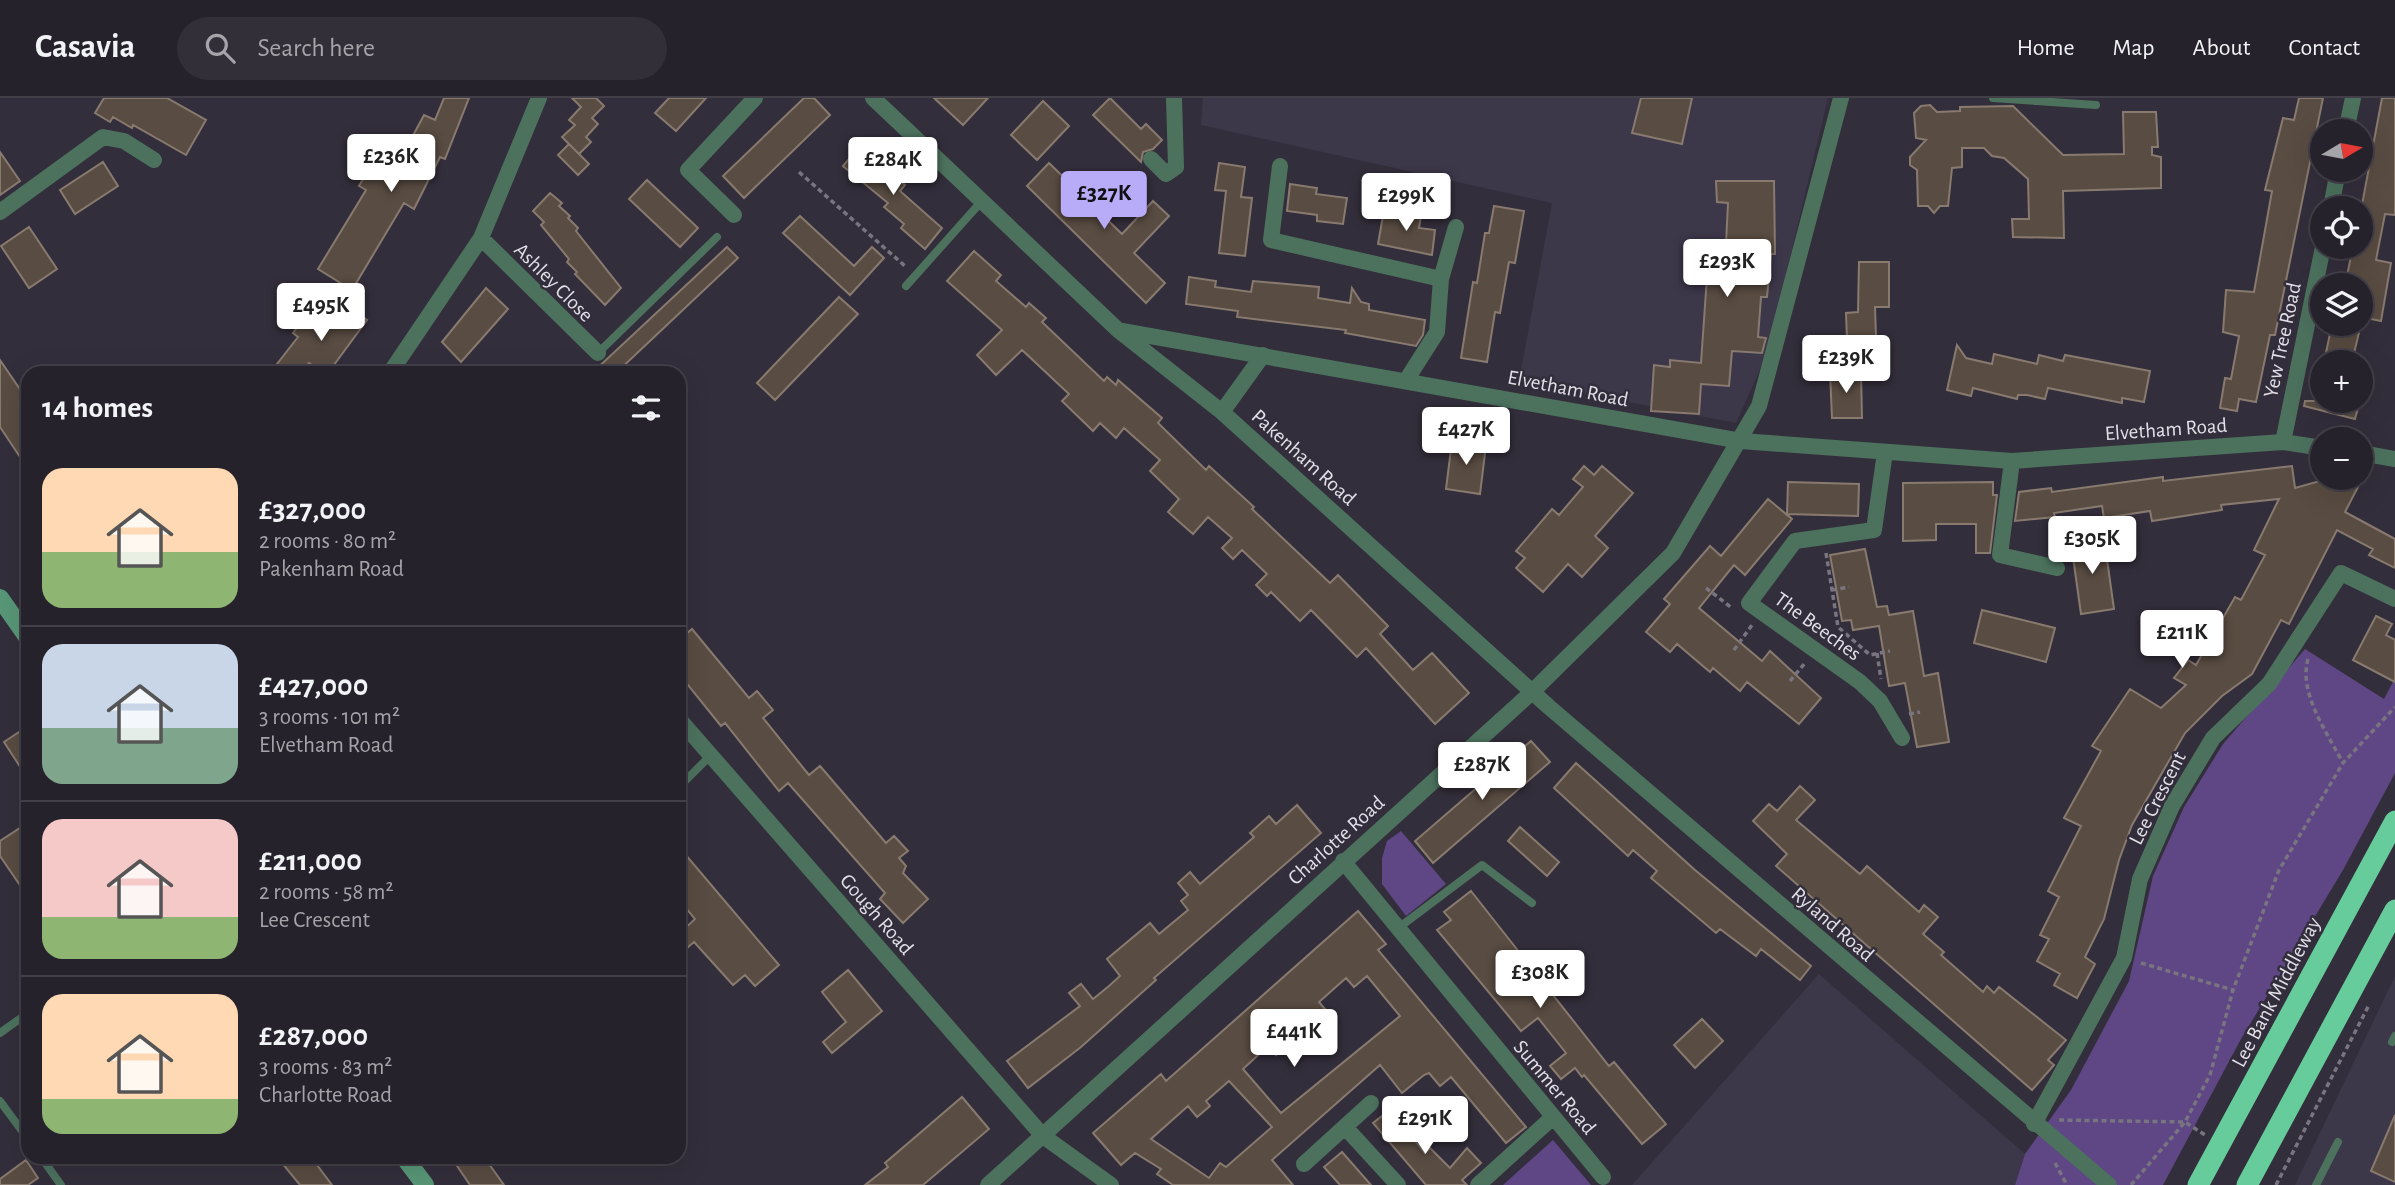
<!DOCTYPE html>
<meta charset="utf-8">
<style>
body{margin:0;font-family:"Alegreya Sans",sans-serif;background:#322f38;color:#f1f3f6;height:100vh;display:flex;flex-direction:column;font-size:26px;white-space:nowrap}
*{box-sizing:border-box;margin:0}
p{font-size:23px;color:#a4a4a9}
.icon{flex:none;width:38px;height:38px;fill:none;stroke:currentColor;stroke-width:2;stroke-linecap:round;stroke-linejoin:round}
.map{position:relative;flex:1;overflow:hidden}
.details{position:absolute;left:21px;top:268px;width:665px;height:798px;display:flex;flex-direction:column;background:#26222c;border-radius:21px;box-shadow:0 7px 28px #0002,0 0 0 2px #423f48}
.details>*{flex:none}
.needle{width:46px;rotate:80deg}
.buttons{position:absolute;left:2310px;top:21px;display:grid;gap:14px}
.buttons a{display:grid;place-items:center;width:63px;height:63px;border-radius:50%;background:#26222c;box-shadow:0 7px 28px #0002,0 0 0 2px #423f48;font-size:35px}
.price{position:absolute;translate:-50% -60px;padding:0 16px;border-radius:7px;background:#fff;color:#222;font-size:23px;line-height:46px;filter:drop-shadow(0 2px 4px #0008)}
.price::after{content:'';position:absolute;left:50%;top:42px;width:21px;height:16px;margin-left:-10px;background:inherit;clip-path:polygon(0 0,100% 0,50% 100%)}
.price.on{background:#b8abf7;color:#111}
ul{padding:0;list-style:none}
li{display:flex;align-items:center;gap:21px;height:175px;padding:0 21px}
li+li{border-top:2px solid #423f48}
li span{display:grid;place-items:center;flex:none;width:196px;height:140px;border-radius:21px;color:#555}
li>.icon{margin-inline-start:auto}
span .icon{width:84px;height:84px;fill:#fffc;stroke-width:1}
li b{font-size:30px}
h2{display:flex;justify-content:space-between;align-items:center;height:84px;padding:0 21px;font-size:30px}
header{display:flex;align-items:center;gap:42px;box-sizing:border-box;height:98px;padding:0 35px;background:#26222c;border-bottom:2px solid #423f48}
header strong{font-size:33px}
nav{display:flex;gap:38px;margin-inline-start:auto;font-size:24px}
.search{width:490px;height:63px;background:#322f38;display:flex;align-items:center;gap:18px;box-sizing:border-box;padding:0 24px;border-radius:38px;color:#a4a4a9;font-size:26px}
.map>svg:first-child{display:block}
.built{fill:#3d374a}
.green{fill:#5f4685}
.building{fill:#594c42;stroke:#887a6f;stroke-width:2;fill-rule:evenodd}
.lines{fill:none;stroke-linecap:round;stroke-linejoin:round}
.path{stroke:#797580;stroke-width:3.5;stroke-dasharray:5 3.5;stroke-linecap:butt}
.lane{stroke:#4c725e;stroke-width:8}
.street{stroke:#4c725e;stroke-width:16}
.secondary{stroke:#589777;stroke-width:18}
.highway{stroke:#66cc9b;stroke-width:21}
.labels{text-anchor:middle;stroke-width:5;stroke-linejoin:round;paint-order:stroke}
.street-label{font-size:21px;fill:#e2dfe8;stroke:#332e3b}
</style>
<header>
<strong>Casavia</strong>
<div class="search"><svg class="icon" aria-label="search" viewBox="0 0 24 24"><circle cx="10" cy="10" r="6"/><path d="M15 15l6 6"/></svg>Search here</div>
<nav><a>Home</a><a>Map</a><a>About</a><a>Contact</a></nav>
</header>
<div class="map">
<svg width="2395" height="1087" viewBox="0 0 2395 1087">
<rect width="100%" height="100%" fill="#332e3b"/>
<!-- built -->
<path class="built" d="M 1203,0 L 1828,0 L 1767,256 L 1736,325 L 1519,283 L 1552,105 L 1201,27 Z
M 1819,876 L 2025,1056 L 2015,1087 L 1632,1087 Z
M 2395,878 L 2395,1087 L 2295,1087 Z"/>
<!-- green -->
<path class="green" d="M 2305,551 L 2384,601 L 2395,580 L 2395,675 L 2343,772 L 2241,941 L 2163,1087 L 2015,1087 L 2025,1056 L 2071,992 L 2129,883 L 2153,778 L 2184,709 L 2223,646 Z
M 1401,733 L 1446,786 L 1406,818 L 1382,786 L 1382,760 L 1387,743 Z
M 1553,1042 L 1591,1087 L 1503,1087 Z"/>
<!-- building -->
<path class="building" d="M 104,0 L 167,0 L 206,22 L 186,57 L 133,27 L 132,30 L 113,19 L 110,24 L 95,15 Z
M 444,0 L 469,0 L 445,61 L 440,59 L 414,111 L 404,105 L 352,192 L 318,171 L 366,92 L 359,88 L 375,61 L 394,73 L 424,17 L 435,22 Z
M 572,0 L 596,0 L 604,8 L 592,20 L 598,26 L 586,39 L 591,44 L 579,56 L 562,39 L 575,27 L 569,22 L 581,9 Z
M 669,0 L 706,0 L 676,33 L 655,15 Z
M 804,0 L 814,0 L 830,17 L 744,100 L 723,78 Z
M 934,0 L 988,0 L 963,27 Z
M 1110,0 L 1141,31 L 1146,26 L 1162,42 L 1153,51 L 1143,54 L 1141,64 L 1093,17 Z
M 1641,0 L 1692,0 L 1682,46 L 1632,35 Z
M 2299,0 L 2323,0 L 2275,237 L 2270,237 L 2256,304 L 2239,301 L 2237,313 L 2220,310 L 2225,280 L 2231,281 L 2239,238 L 2223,234 L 2226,192 L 2254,194 L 2272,93 L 2265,92 L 2283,20 L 2294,22 Z
M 2382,0 L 2395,0 L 2395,117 L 2385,116 L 2376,162 L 2391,165 L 2381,223 L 2361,219 L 2361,187 L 2345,187 L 2353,149 L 2361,149 L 2361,112 Z
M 1043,3 L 1069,28 L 1037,62 L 1011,37 Z
M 1930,7 L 1937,14 L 1960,13 L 1960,9 L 2013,8 L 2063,57 L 2124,56 L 2123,14 L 2156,14 L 2158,49 L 2152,49 L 2152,57 L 2161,59 L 2161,90 L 2063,93 L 2064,140 L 2013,139 L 2012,121 L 2029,121 L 2028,81 L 2004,60 L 1992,58 L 1984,50 L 1962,50 L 1962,69 L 1952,70 L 1948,108 L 1940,108 L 1934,115 L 1928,108 L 1918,108 L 1917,72 L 1910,67 L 1910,59 L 1926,42 L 1916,40 L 1914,15 L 1921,8 Z
M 569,46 L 589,66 L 578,77 L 558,57 Z
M 859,49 L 905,87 L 900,93 L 942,130 L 925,151 L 901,130 L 904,126 L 884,109 L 888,105 L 843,68 Z
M 0,54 L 20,83 L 0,97 Z
M 103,64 L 118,88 L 75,116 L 60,92 Z
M 1049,65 L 1122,136 L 1153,103 L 1169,118 L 1134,155 L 1165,185 L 1146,205 L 1027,88 Z
M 1219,65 L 1245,69 L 1241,99 L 1252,100 L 1245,158 L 1219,155 L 1226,93 L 1215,92 Z
M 647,82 L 698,130 L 680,149 L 629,101 Z
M 1716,83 L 1774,83 L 1775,156 L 1771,156 L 1767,199 L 1761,199 L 1758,239 L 1766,240 L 1762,255 L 1732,253 L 1729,288 L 1701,286 L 1699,316 L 1651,313 L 1654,267 L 1670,269 L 1670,262 L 1701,265 L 1708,164 L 1725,166 L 1728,105 L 1717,104 Z
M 1290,86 L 1317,90 L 1316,96 L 1347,100 L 1343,126 L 1317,123 L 1317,117 L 1287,113 Z
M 550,95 L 562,105 L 559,108 L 570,118 L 568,120 L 578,130 L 576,133 L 621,190 L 605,207 L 575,176 L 577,174 L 567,164 L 569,161 L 541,127 L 544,124 L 533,113 Z
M 1494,108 L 1524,113 L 1515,165 L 1509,164 L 1500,215 L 1495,214 L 1487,264 L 1461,260 L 1473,184 L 1477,185 L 1485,135 L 1489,135 Z
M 1384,112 L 1421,118 L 1419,130 L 1435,132 L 1432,157 L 1378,146 Z
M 800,118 L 854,168 L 872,149 L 884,160 L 850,197 L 783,135 Z
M 29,129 L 57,171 L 29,190 L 1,148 Z
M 727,149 L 738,160 L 616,275 L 592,275 Z
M 974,153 L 1001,177 L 996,183 L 1026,209 L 1029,205 L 1046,220 L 1042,224 L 1104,283 L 1107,279 L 1116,287 L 1118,282 L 1162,320 L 1158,325 L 1206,372 L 1209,368 L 1254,409 L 1252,411 L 1330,485 L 1338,477 L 1388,528 L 1380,536 L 1413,572 L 1432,555 L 1469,595 L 1435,626 L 1366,550 L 1357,559 L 1311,512 L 1300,523 L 1271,494 L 1267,498 L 1256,487 L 1267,476 L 1242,452 L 1233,461 L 1222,450 L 1232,440 L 1208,419 L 1193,436 L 1168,414 L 1179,401 L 1150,373 L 1160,362 L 1124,330 L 1116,340 L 1100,325 L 1093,333 L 1062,303 L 1069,296 L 1022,252 L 996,277 L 977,257 L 1002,232 L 947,183 Z
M 1859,164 L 1889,164 L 1889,209 L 1875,209 L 1877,268 L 1848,269 L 1846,215 L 1858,214 Z
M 1189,179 L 1216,183 L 1215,189 L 1251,194 L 1253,183 L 1319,189 L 1318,200 L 1350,205 L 1352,190 L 1361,204 L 1369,206 L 1369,212 L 1425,222 L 1423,237 L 1416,248 L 1345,235 L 1346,232 L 1237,219 L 1238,213 L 1186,206 Z
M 486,190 L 508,211 L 461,264 L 442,244 Z
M 839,199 L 858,216 L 775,302 L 757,285 Z
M 346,206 L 367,222 L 328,275 L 322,275 L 309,265 L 302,275 L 270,275 L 298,239 L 293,235 L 308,215 L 328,230 Z
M 2332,226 L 2361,226 L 2352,264 L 2324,264 Z
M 1957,247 L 1966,260 L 1992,266 L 1994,256 L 2037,266 L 2039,257 L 2063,263 L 2065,257 L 2150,273 L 2144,304 L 2122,300 L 2122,305 L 2048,290 L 2045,301 L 2027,297 L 2018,297 L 2017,301 L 1973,290 L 1971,298 L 1947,292 Z
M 0,262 L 28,303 L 28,371 L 0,329 Z
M 1830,274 L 1861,274 L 1862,320 L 1832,320 Z
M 2305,303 L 2360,303 L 2355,321 L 2304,308 Z
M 1452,343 L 1486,347 L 1480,396 L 1446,391 Z
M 1584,368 L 1594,377 L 1602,368 L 1633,395 L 1595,438 L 1608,450 L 1582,479 L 1568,466 L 1543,494 L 1516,470 L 1525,460 L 1516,453 L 1552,411 L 1559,417 L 1583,389 L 1573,381 Z
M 2292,368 L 2295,390 L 2327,381 L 2360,385 L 2345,414 L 2395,441 L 2395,470 L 2369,457 L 2373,451 L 2337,432 L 2289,526 L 2281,522 L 2252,576 L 2222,598 L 2185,635 L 2132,727 L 2119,762 L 2104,821 L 2085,859 L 2095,866 L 2077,900 L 2054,887 L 2060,876 L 2037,863 L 2049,841 L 2040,837 L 2059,799 L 2048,793 L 2081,728 L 2064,720 L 2101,653 L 2092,648 L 2130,591 L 2161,610 L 2186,587 L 2174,580 L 2188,562 L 2196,567 L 2235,499 L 2241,502 L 2265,457 L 2254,452 L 2279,401 L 2221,407 L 2222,412 L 2152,423 L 2150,413 L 2104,420 L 2102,408 L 2054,415 L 2055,419 L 2015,423 L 2019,394 L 2051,390 L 2052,394 L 2163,379 L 2163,383 Z
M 1788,384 L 1859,386 L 1858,418 L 1787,416 Z
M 1993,384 L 1993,397 L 1997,397 L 1990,455 L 1976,455 L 1976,426 L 1936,426 L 1936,442 L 1903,443 L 1903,385 Z
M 1768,401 L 1792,421 L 1745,477 L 1734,467 L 1699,510 L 1762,563 L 1770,553 L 1821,600 L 1799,626 L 1747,584 L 1740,593 L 1713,570 L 1710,574 L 1677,546 L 1670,554 L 1646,534 L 1670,506 L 1664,501 L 1710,448 L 1721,458 Z
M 2104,440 L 2114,511 L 2081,516 L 2071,445 Z
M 1865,451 L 1877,509 L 1887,508 L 1889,517 L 1913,513 L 1924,578 L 1938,575 L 1949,644 L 1917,649 L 1905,585 L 1889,588 L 1879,528 L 1853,532 L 1851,522 L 1842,523 L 1830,457 Z
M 1982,512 L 2055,530 L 2046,564 L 1974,545 Z
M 2376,518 L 2392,526 L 2386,537 L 2395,542 L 2395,584 L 2353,562 Z
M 692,531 L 749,600 L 757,593 L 773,612 L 763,620 L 809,677 L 820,668 L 886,745 L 894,738 L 908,753 L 899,760 L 906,768 L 903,775 L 928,801 L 903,825 L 880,801 L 885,795 L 788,685 L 779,693 L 725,625 L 721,628 L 679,576 L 679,542 Z
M 28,628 L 28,681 L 4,644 Z
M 1531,643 L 1550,664 L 1433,765 L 1415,743 Z
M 1576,665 L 1695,772 L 1811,868 L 1800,882 L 1761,851 L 1756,858 L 1720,831 L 1716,835 L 1651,780 L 1657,773 L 1633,752 L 1628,758 L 1554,690 Z
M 1800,688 L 1815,702 L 1796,722 L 1860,776 L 1867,768 L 1919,814 L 1924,807 L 1938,819 L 1923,836 L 1944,854 L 1941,857 L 1983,894 L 1987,888 L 1994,895 L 1999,889 L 2066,942 L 2048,962 L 2054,967 L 2032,992 L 1776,768 L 1787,756 L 1753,723 L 1769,706 L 1777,713 Z
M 1297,707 L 1321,735 L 1154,880 L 1156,882 L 1081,949 L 1028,990 L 1007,963 L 1080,908 L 1069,895 L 1081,886 L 1093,901 L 1109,888 L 1120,878 L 1107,861 L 1150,825 L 1159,836 L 1188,812 L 1181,803 L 1188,797 L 1178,785 L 1190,774 L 1200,786 L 1254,739 L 1250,735 L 1269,718 L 1276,726 Z
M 1520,729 L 1559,764 L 1547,778 L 1508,743 Z
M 20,730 L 28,742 L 28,799 L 0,758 L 0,743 Z
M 679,749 L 779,867 L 755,888 L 745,877 L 733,887 L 694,844 L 679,857 L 679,836 L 695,821 L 679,802 Z
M 1471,793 L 1609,968 L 1614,964 L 1666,1026 L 1642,1046 L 1584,977 L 1582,979 L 1575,970 L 1561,981 L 1550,968 L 1566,955 L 1538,920 L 1521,933 L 1437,832 L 1451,822 L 1444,814 Z
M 1358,813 L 1386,846 L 1378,852 L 1526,1029 L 1506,1045 L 1451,979 L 1440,988 L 1429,975 L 1424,977 L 1402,995 L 1380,967 L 1272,1062 L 1293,1087 L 1173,1087 L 1157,1076 L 1161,1071 L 1135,1055 L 1121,1067 L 1093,1035 L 1161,976 L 1166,983 ZM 1367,878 L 1400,918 L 1281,1015 L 1243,971 L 1268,948 L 1276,957 L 1288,947 L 1281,938 L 1308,915 L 1317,927 L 1330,917 L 1319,904 L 1346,880 L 1354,889 ZM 1229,983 L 1272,1029 L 1226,1069 L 1220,1065 L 1209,1080 L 1151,1041 L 1188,1008 L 1197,1019 L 1210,1008 L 1206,1003 Z
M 848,872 L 882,913 L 832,955 L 823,944 L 846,924 L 822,894 Z
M 1702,921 L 1723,943 L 1695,970 L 1674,947 Z
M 962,999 L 989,1031 L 923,1087 L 865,1087 L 888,1069 L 885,1065 Z
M 1390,1012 L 1425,1055 L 1430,1050 L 1450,1070 L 1467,1050 L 1481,1065 L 1462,1082 L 1467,1087 L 1426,1087 L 1373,1025 Z
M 2395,1017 L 2395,1084 L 2371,1073 Z
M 1342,1054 L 1371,1087 L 1340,1087 L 1324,1069 Z
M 277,1059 L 311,1059 L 332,1087 L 300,1087 Z
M 451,1059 L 484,1059 L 504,1087 L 470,1087 Z
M 26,1062 L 38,1080 L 28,1087 L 0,1087 L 0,1081 Z"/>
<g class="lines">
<!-- path -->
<path class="path" d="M 799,74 L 906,169
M 1826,455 L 1838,529 L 1870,557 L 1890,553
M 1706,490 L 1732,510
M 1832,492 L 1849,489
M 1734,552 L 1752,527
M 1877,555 L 1881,581
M 2308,561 C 2298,595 2328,636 2343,665
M 1790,583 L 1805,565
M 1909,616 L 1920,614
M 2141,865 L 2233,892
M 2059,1022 L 2185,1024 L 2205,1037
M 2055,1065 L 2067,1087
M 2131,1087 L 2185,1024 L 2210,977 L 2233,892 L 2279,772 L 2343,665 L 2395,609
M 2276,1087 L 2369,907"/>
<!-- lane -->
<path class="lane" d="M 1993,0 L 2096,7
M 906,188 L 981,104
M 598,255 L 717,139
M 679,689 L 711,657
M 1397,831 L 1482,767 L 1532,805
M 0,935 L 28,915
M 2392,944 L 2395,938
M 0,1003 L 28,1041
M 41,1059 L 61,1087
M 2316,1087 L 2338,1044"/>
<!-- street -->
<path class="street" d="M 873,0 L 1118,232 L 1222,314 L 1549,609 L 2109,1087
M 2346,33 L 2353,0
M 1151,61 L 1166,76 L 1176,69 L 1174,0
M 1280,68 L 1271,142 L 1441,181
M 2331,110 L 2338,72
M 0,114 L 103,39 L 124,43 L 154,62
M 734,117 L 688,72 L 755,0
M 481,140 L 598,255
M 1122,233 L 1741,343 L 2012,363 L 2283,344 L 2322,350
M 390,275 L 481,140 L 539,0
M 1407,281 L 1437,234 L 1441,181 L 1456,129
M 1222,314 L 1263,257
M 2283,344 L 2323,149
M 1885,354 L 1874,432 L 1795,443 L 1749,505 L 1860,584 L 1880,603 L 1902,640
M 2361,355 L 2395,361
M 2012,363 L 2000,457 L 2057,470
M 679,621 L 1043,1038 L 1111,1087
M 1343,763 L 1603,1079
M 2034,1026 L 2124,860 L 2140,781 L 2172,708 L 2213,640 L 2269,586 L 2341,475 L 2395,501
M 1345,1029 L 1398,1087
M 1304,1066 L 1371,1005
M 988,1087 L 1532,594 L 1673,455 L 1759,308 L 1841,0
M 1478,1087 L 1553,1019"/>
<!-- secondary -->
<path class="secondary" d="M 0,500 L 28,540
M 404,1059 L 425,1087"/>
<!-- highway -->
<path class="highway" d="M 2198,1087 L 2395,723
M 2247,1087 L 2395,812"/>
</g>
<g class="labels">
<!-- street labels -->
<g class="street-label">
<text transform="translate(554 184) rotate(45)" y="7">Ashley Close</text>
<text transform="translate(2282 242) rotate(-78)" y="7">Yew Tree Road</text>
<text transform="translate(1568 290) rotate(11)" y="7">Elvetham Road</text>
<text transform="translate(2166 331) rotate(-4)" y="7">Elvetham Road</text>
<text transform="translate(1304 359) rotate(42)" y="7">Pakenham Road</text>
<text transform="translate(1818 528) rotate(36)" y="7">The Beeches</text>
<text transform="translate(2157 700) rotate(-63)" y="7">Lee Crescent</text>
<text transform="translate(1336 742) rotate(-42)" y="7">Charlotte Road</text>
<text transform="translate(877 816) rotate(49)" y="7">Gough Road</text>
<text transform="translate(1833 826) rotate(41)" y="7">Ryland Road</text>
<text transform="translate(2276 894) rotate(-62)" y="7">Lee Bank Middleway</text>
<text transform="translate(1555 989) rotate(50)" y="7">Summer Road</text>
</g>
</g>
</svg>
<div class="buttons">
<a><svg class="needle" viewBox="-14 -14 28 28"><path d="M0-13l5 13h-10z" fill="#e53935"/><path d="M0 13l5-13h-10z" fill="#a4a4a9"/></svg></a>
<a><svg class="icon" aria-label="locate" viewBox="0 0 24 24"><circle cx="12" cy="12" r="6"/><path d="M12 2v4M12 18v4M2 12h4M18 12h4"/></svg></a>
<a><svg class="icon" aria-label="layers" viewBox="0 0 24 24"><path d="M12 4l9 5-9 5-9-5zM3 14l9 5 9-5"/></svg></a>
<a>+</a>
<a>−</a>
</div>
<b class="price" style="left:391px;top:96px">£236K</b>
<b class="price" style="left:893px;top:99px">£284K</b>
<b class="price on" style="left:1104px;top:133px">£327K</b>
<b class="price" style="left:1406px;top:135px">£299K</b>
<b class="price" style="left:1727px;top:201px">£293K</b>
<b class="price" style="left:321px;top:245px">£495K</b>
<b class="price" style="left:1846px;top:297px">£239K</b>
<b class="price" style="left:1466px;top:369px">£427K</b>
<b class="price" style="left:2092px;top:478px">£305K</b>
<b class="price" style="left:2182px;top:572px">£211K</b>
<b class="price" style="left:1482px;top:704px">£287K</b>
<b class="price" style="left:1540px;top:912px">£308K</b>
<b class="price" style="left:1294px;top:971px">£441K</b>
<b class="price" style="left:1425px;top:1058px">£291K</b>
<section class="details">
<h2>14 homes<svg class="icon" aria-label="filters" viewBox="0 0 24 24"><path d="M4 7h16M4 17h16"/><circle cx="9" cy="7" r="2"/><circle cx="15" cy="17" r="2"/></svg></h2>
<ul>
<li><span style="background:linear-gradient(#ffd9b3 60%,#8fb573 0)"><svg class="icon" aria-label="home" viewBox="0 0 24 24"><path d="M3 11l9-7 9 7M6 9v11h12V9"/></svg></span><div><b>£327,000</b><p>2 rooms · 80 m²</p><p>Pakenham Road</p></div></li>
<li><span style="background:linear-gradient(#c9d6e8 60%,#7fa58c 0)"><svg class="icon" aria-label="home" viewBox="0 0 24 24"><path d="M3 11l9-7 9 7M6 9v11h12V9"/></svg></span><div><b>£427,000</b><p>3 rooms · 101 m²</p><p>Elvetham Road</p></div></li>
<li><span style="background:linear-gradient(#f6c9c9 70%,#8fb573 0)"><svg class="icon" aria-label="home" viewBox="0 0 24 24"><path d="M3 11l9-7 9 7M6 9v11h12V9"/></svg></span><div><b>£211,000</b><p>2 rooms · 58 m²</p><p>Lee Crescent</p></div></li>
<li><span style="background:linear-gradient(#ffd9b3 75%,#8fb573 0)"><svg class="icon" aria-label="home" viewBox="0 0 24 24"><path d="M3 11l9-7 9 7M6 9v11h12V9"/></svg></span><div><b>£287,000</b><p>3 rooms · 83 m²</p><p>Charlotte Road</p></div></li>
</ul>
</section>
</div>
